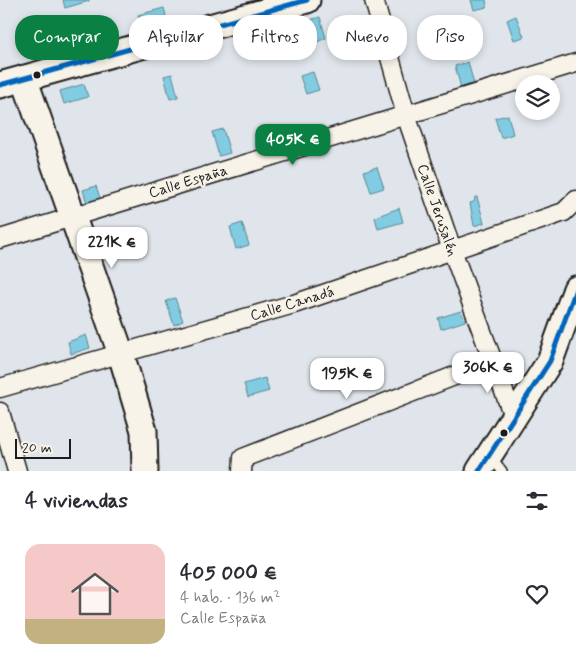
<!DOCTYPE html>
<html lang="es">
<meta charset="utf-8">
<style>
body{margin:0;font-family:Mynerve,sans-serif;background:#f7f7f7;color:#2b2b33;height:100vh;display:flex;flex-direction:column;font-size:19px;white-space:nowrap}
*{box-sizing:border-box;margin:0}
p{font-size:16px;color:#7c7c81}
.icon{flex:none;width:28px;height:28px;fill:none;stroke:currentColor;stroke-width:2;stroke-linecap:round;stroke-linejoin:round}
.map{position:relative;height:471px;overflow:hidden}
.details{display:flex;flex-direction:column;background:#fff;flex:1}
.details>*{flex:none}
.banner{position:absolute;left:15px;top:15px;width:546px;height:45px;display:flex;gap:10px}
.buttons{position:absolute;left:515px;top:75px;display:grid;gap:10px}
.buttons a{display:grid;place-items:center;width:45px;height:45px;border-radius:50%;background:#fff;box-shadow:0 2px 8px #0003;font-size:25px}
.scale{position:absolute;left:15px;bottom:12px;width:56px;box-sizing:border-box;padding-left:5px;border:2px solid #1c1c1c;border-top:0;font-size:14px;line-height:18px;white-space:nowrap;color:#1c1c1c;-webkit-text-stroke:4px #f7f3e8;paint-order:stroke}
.price{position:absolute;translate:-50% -42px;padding:0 11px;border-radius:10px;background:#fff;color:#222;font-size:16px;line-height:32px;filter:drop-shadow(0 1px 2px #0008)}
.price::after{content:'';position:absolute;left:50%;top:30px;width:15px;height:11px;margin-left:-8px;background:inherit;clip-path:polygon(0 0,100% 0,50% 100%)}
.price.selected{background:#0b8043;color:#fff}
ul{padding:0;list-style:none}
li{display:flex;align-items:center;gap:15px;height:125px;padding:0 25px}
li span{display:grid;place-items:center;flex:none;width:140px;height:100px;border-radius:15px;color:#555}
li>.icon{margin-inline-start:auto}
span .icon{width:60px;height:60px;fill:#fffc;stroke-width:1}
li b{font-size:21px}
h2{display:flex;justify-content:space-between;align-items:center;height:60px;padding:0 25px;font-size:21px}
.pill{padding:0 18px;border-radius:20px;background:#fff;box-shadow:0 2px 8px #0003;font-size:18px;line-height:45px}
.pill.selected{background:#0b8043;color:#fff}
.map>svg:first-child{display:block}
.water{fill:#81cce2;stroke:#598693}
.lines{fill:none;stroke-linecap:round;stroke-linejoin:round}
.lane-casing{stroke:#1c1c1c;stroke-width:12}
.street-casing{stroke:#1c1c1c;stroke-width:21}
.secondary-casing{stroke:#1c1c1c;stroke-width:29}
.lane{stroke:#f7f3e8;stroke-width:9}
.street{stroke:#f7f3e8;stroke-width:18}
.secondary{stroke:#f7f3e8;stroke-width:25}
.bus-1-casing{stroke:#f7f3e8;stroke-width:9}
.bus-1{stroke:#0065bd;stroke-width:5}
.bus-dot{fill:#1c1c1c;stroke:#f7f3e8;stroke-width:2}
.labels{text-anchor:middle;stroke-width:4.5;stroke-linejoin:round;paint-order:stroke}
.street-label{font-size:15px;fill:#1c1c1c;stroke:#f7f3e8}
</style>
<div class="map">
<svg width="576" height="471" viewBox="0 0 576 471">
<rect width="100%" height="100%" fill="#e0e5eb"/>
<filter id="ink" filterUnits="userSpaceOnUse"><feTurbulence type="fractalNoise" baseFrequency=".02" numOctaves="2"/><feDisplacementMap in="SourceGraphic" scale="10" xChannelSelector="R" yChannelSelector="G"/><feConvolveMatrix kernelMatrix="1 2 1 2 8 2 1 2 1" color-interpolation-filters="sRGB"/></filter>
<g filter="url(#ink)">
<!-- water -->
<path class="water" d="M 63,0 L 89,0 L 89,1 L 65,8 Z
M 471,0 L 486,0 L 487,7 L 474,10 Z
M 164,8 L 167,20 L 142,28 L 138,15 Z
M 516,16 L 524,37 L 514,40 L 507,20 Z
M 320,17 L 326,38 L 317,42 L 310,20 Z
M 468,62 L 474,84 L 461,88 L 455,66 Z
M 313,72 L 319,90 L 306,94 L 300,76 Z
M 172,74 L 178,97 L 170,99 L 164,76 Z
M 84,84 L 88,97 L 64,104 L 60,91 Z
M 508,115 L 513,134 L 501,138 L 495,118 Z
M 223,129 L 230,153 L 219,156 L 212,132 Z
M 377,167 L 384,188 L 371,192 L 364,171 Z
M 96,186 L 101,201 L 88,206 L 83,190 Z
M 475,197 L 477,197 L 484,223 L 474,226 L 470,203 L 474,202 Z
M 399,208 L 403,222 L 378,229 L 375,217 Z
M 242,223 L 249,245 L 236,249 L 230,227 Z
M 175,298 L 183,321 L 174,325 L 166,301 Z
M 461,311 L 465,321 L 441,329 L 438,318 Z
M 86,335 L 90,348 L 71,354 L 68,342 Z
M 265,378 L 269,391 L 248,397 L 244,384 Z"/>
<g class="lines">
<defs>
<path id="lane" d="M 491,457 L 502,471"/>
<path id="street" d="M 374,0 L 406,115 L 452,250 L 513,416
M 0,239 L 576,63
M 0,388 L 294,304 L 564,212 L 576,200
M 0,412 L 17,471
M 242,471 L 243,458 L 493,361"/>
<path id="secondary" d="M 24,78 L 121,354 L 144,431 L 145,471
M 0,85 L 307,0
M 479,471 L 550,361 L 576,289"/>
</defs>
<!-- lane casing -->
<use href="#lane" class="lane-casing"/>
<!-- street casing -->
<use href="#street" class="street-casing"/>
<!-- secondary casing -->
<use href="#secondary" class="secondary-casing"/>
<!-- lane -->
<use href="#lane" class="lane"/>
<!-- street -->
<use href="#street" class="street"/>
<!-- secondary -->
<use href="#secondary" class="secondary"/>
<defs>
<path id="bus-1" d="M 0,85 L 307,0
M 479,471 L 550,361 L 576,289"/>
</defs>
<!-- bus-1 casing -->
<use href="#bus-1" class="bus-1-casing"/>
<!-- bus-1 -->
<use href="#bus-1" class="bus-1"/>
</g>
</g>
<!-- markers -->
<g class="bus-dot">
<circle cx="37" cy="75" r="4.5"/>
<circle cx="504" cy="433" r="4.5"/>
</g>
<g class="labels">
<!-- street labels -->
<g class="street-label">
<text transform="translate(188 181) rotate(-17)" y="5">Calle España</text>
<text transform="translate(438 210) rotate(71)" y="5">Calle Jerusalén</text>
<text transform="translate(292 303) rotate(-17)" y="5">Calle Canadá</text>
</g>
</g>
</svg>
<div class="buttons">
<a><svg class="icon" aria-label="layers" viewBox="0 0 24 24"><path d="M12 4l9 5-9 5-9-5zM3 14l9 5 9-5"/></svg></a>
</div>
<div class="scale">20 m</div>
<b class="price selected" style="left:293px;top:166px">405K €</b>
<b class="price" style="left:112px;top:269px">221K €</b>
<b class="price" style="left:488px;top:394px">306K €</b>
<b class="price" style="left:347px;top:400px">195K €</b>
<div class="banner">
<a class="pill selected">Comprar</a>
<a class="pill">Alquilar</a>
<a class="pill">Filtros</a>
<a class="pill">Nuevo</a>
<a class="pill">Piso</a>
</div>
</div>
<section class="details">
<h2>4 viviendas<svg class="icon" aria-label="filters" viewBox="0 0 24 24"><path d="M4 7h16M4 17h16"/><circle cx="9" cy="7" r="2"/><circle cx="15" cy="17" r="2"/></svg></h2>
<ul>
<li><span style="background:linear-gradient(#f6c9c9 75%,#c2b280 0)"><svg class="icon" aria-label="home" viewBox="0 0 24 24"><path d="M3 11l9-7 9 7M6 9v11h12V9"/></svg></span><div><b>405 000 €</b><p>4 hab. · 136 m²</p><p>Calle España</p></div><svg class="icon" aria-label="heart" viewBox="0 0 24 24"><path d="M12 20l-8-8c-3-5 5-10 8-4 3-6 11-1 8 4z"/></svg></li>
</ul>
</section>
